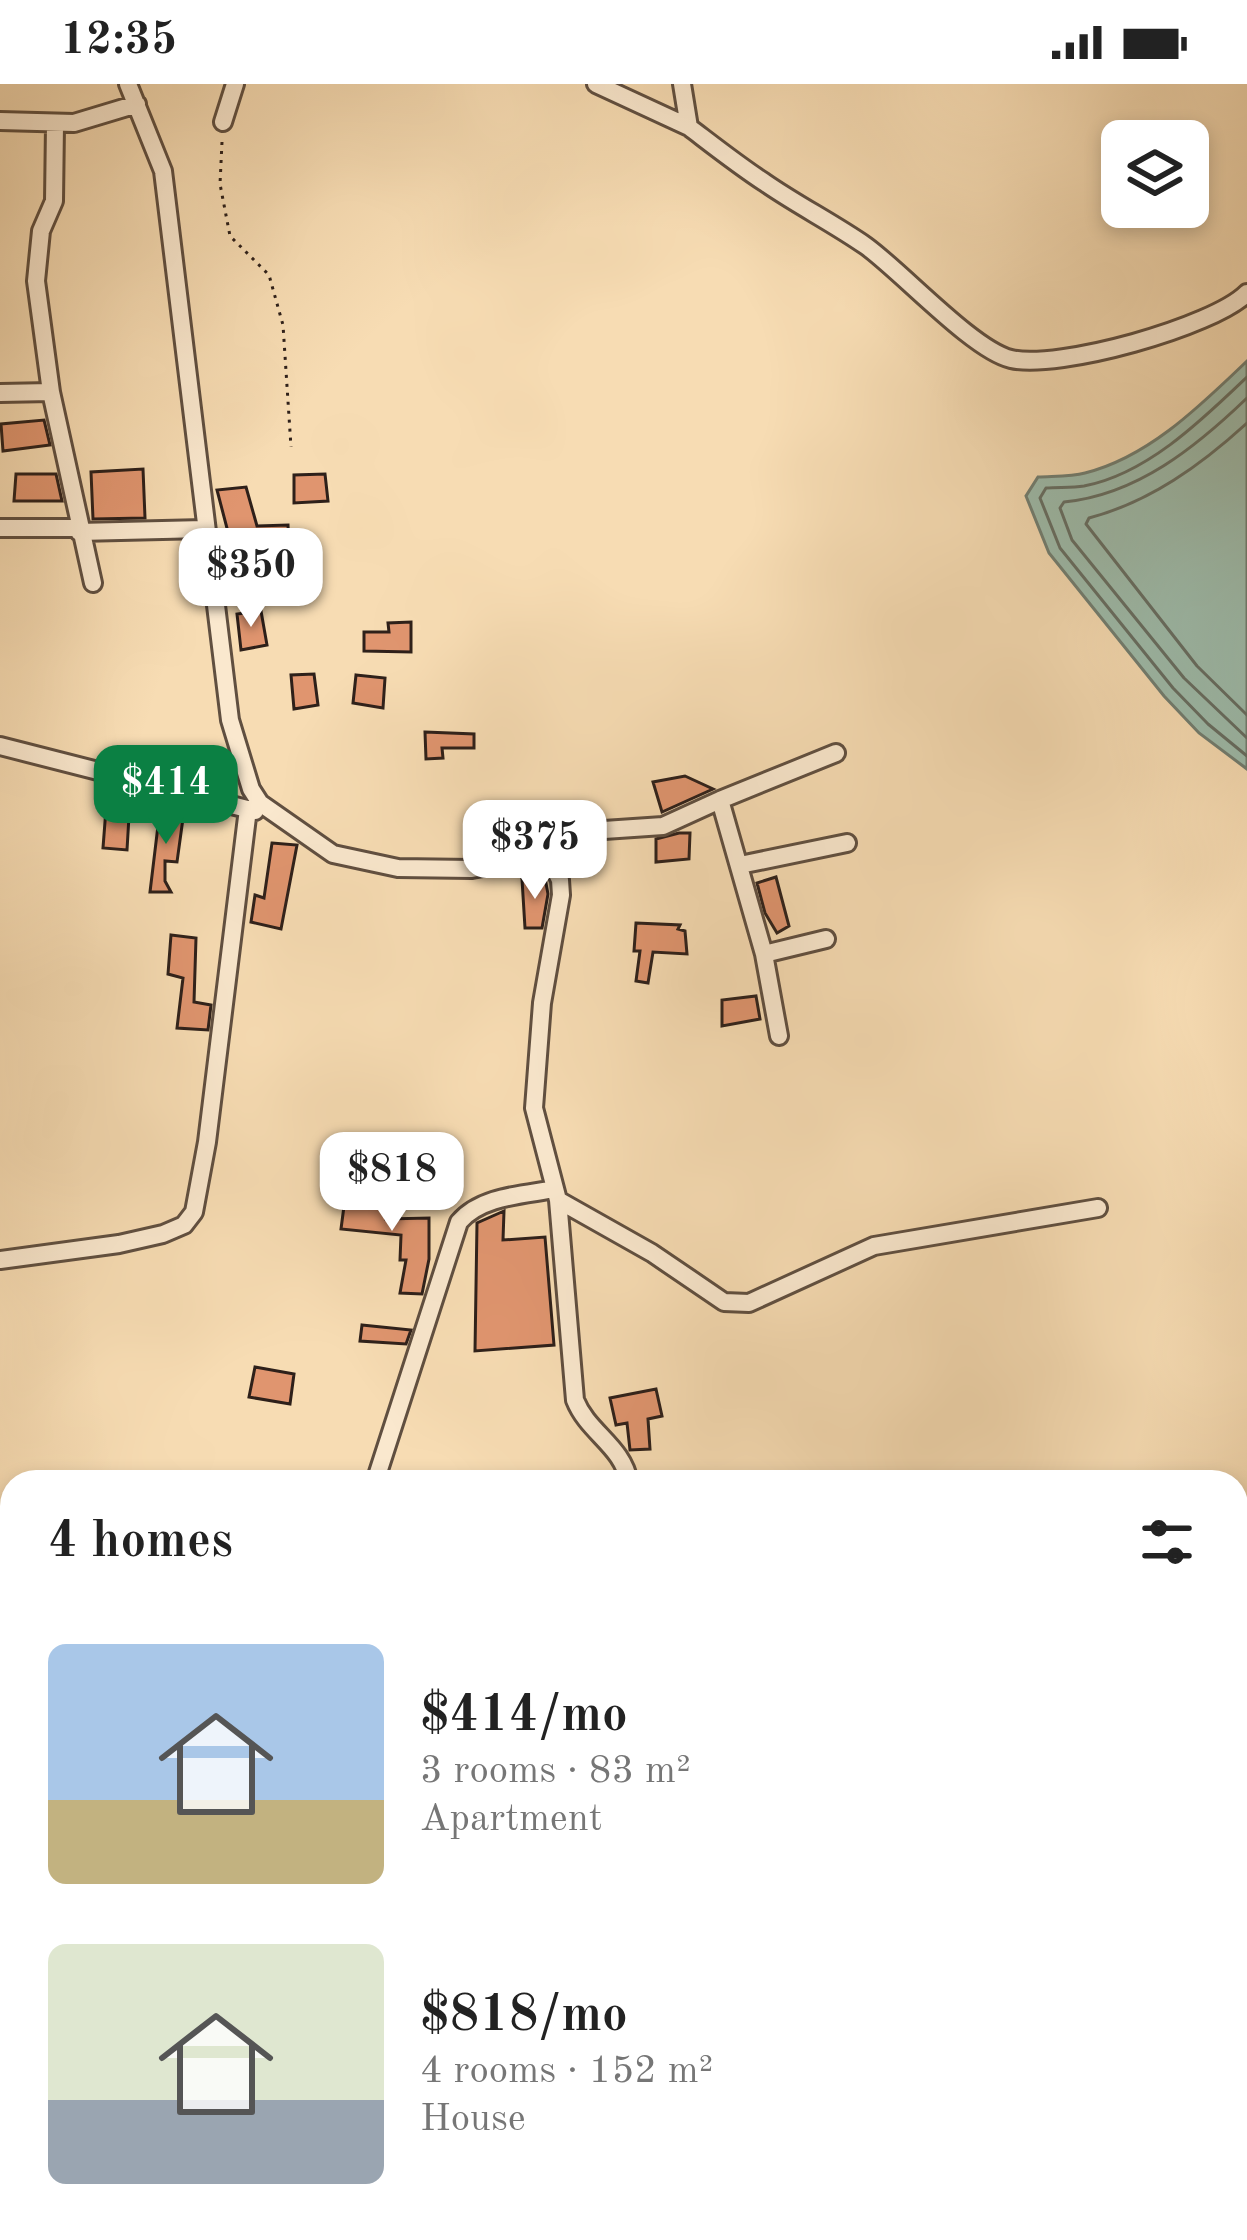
<!DOCTYPE html>
<meta charset="utf-8">
<style>
body{margin:0;font-family:"Old Standard TT",serif;background:#f2f2f2;color:#222;height:100vh;display:flex;flex-direction:column;font-size:45px;white-space:nowrap}
*{box-sizing:border-box;margin:0}
p{font-size:39px;color:#767676}
.icon{flex:none;width:66px;height:66px;fill:none;stroke:currentColor;stroke-width:2;stroke-linecap:round;stroke-linejoin:round}
.map{position:relative;flex:1;overflow:hidden}
.sheet{position:absolute;left:0px;top:1386px;width:1248px;height:771px;display:flex;flex-direction:column;background:#fff;border-radius:36px 36px 0 0;box-shadow:0 6px 18px #0003}
.sheet>*{flex:none}
.buttons{position:absolute;left:1101px;top:36px;display:grid;gap:24px}
.buttons a{display:grid;place-items:center;width:108px;height:108px;border-radius:18px;background:#fff;box-shadow:0 6px 18px #0003;font-size:60px}
.price{position:absolute;translate:-50% -102px;padding:0 27px;border-radius:24px;background:#fff;color:#222;font-size:39px;line-height:78px;filter:drop-shadow(0 3px 6px #0008)}
.price::after{content:'';position:absolute;left:50%;top:72px;width:36px;height:27px;margin-left:-18px;background:inherit;clip-path:polygon(0 0,100% 0,50% 100%)}
.price.selected{background:#0b8043;color:#fff}
ul{padding:0;list-style:none}
li{display:flex;align-items:center;gap:36px;height:300px;padding:0 48px}
li span{display:grid;place-items:center;flex:none;width:336px;height:240px;border-radius:18px;color:#555}
li>.icon{margin-inline-start:auto}
span .icon{width:144px;height:144px;fill:#fffc;stroke-width:1}
li b{font-size:51px}
h2{display:flex;justify-content:space-between;align-items:center;height:144px;padding:0 48px;font-size:51px}
.status{display:flex;justify-content:space-between;align-items:center;height:84px;padding:0 60px;background:#fff;direction:ltr}
.status svg{height:33px;fill:currentColor}
.map>svg:first-child{display:block}
.water{fill:#9dbcac;stroke:#717e72;stroke-width:3}
.lines{fill:none;stroke-linecap:round;stroke-linejoin:round}
.shore{stroke:#666e63;stroke-width:3}
.building{fill:#e0956f;stroke:#2e201a;stroke-width:3}
.minor-casing{stroke:#604f40;stroke-width:22}
.path{stroke:#2e201a;stroke-width:3;stroke-dasharray:3 6;stroke-linecap:butt}
.minor{stroke:#fae8ce;stroke-width:16}
</style>
<div class="status"><b>12:35</b><svg viewBox="0 0 49 12"><path d="M0 12V9h3v3zM5 12V6h3v6zM10 12V3h3v9zM15 12V0h3v12zM26 1h20v11H26zM47 4h2v5h-2z"/></svg></div>
<div class="map">
<svg width="1247" height="2156" viewBox="0 0 1247 2156">
<rect width="100%" height="100%" fill="#f7dcb3"/>
<filter id="stains"><feTurbulence type="fractalNoise" baseFrequency=".00167" numOctaves="4"/><feColorMatrix values="0 0 0 0 .2 0 0 0 0 .09 0 0 0 0 .02 0 0 0 .5 -.17"/></filter>
<radialGradient id="worn" r=".72"><stop offset=".6" stop-color="#630" stop-opacity="0"/><stop offset="1" stop-color="#630" stop-opacity=".3"/></radialGradient>
<!-- water -->
<path class="water" d="M 1247,277 L 1247,685 L 1199,649 L 1164,612 L 1049,469 L 1026,412 L 1038,393 C 1053,392 1071,393 1085,389 C 1149,373 1201,321 1247,277 Z
M 12,1954 L 12,2145 L 1236,2145 L 1236,1975 L 1247,1977 L 1247,2156 L 0,2156 L 0,1985 Z"/>
<g class="lines">
<!-- shore -->
<path class="shore" d="M 1247,293 C 1202,336 1147,390 1084,402 C 1072,404 1059,403 1046,404 L 1040,414 L 1060,464 L 1173,604 L 1208,640 L 1247,672
M 1247,314 C 1196,363 1137,411 1064,418 L 1060,424 L 1072,456 L 1184,594 L 1247,654
M 1247,339 C 1201,381 1150,418 1089,434 L 1086,440 L 1197,582 L 1247,631"/>
</g>
<!-- building -->
<path class="building" d="M 44,336 L 50,361 L 3,367 L 1,340 Z
M 143,385 L 145,434 L 93,435 L 91,388 Z
M 16,390 L 56,390 L 62,417 L 14,417 Z
M 325,390 L 328,417 L 294,419 L 294,391 Z
M 246,403 L 257,442 L 288,441 L 289,467 L 261,471 L 261,467 L 225,475 L 222,448 L 228,448 L 217,406 Z
M 261,527 L 267,561 L 241,566 L 237,530 Z
M 411,538 L 411,568 L 364,567 L 364,548 L 389,548 L 388,539 Z
M 314,590 L 318,621 L 294,625 L 291,591 Z
M 356,591 L 385,594 L 383,624 L 353,619 Z
M 425,648 L 474,650 L 474,664 L 442,664 L 443,674 L 426,675 Z
M 685,692 L 713,705 L 662,728 L 653,698 Z
M 107,712 L 130,715 L 127,766 L 103,764 Z
M 566,724 L 569,748 L 543,759 L 536,728 Z
M 160,725 L 184,727 L 177,778 L 165,777 L 165,797 L 171,808 L 150,808 Z
M 679,749 L 690,749 L 689,775 L 656,778 L 656,755 Z
M 272,759 L 297,761 L 281,845 L 251,838 L 255,811 L 264,814 Z
M 776,793 L 789,842 L 777,849 L 765,829 L 757,799 Z
M 545,794 L 548,810 L 542,844 L 525,844 L 522,795 Z
M 636,839 L 680,841 L 678,845 L 685,847 L 687,870 L 653,868 L 648,899 L 636,897 L 640,867 L 634,867 Z
M 171,851 L 196,854 L 194,918 L 211,921 L 208,946 L 177,944 L 183,894 L 168,890 Z
M 756,912 L 760,935 L 722,942 L 722,916 Z
M 346,1107 L 391,1112 L 386,1135 L 429,1134 L 429,1175 L 422,1210 L 400,1209 L 406,1176 L 400,1176 L 401,1151 L 341,1145 Z
M 504,1127 L 503,1156 L 545,1153 L 554,1261 L 475,1267 L 477,1139 Z
M 362,1241 L 411,1246 L 406,1260 L 360,1257 Z
M 255,1283 L 294,1290 L 290,1320 L 249,1313 Z
M 656,1305 L 662,1332 L 648,1335 L 650,1365 L 630,1366 L 627,1339 L 616,1341 L 610,1314 Z"/>
<g class="lines">
<defs>
<path id="minor" d="M 128,0 L 163,87 L 230,636 L 251,705 L 260,719 L 333,770 L 398,784 L 472,785 L 548,771 L 560,796 L 561,811 L 542,919 L 534,1024 L 558,1116 L 575,1316 C 588,1349 623,1362 629,1398
M 596,0 L 689,43
M 682,0 L 689,43 C 714,62 738,81 764,98 C 797,121 833,139 866,162 C 902,188 973,266 1011,275 C 1058,286 1213,243 1247,209
M 0,37 L 74,39 L 137,20
M 223,38 L 235,0
M 55,41 L 54,117 L 41,147 L 36,197 L 51,308 L 93,499
M 0,309 L 51,308
M 0,444 L 78,444
M 79,448 L 204,445
M 0,662 L 255,727
M 720,716 L 836,669
M 548,771 L 604,746 L 663,742 L 720,716 L 764,870 L 779,952
M 740,781 L 847,759
M 764,870 L 826,855
M 558,1116 L 652,1169 L 724,1218 L 749,1219 L 874,1162 L 1098,1124
M 0,1176 L 119,1160 L 163,1150 L 184,1141 L 194,1128 L 207,1058 L 248,725
M 375,1398 L 459,1138 C 481,1112 523,1111 555,1105"/>
</defs>
<!-- minor casing -->
<use href="#minor" class="minor-casing"/>
<!-- path -->
<path class="path" d="M 222,58 L 220,100 L 230,152 L 269,191 L 283,241 L 291,363"/>
<!-- minor -->
<use href="#minor" class="minor"/>
</g>
<rect width="100%" height="100%" filter="url(#stains)"/>
<rect width="100%" height="100%" fill="url(#worn)"/>
</svg>
<div class="buttons">
<a><svg class="icon" aria-label="layers" viewBox="0 0 24 24"><path d="M12 4l9 5-9 5-9-5zM3 14l9 5 9-5"/></svg></a>
</div>
<b class="price" style="left:251px;top:546px">$350</b>
<b class="price selected" style="left:166px;top:763px">$414</b>
<b class="price" style="left:535px;top:818px">$375</b>
<b class="price" style="left:392px;top:1150px">$818</b>
<section class="sheet">
<h2>4 homes<svg class="icon" aria-label="filters" viewBox="0 0 24 24"><path d="M4 7h16M4 17h16"/><circle cx="9" cy="7" r="2"/><circle cx="15" cy="17" r="2"/></svg></h2>
<ul>
<li><span style="background:linear-gradient(#a9c7e8 65%,#c2b280 0)"><svg class="icon" aria-label="home" viewBox="0 0 24 24"><path d="M3 11l9-7 9 7M6 9v11h12V9"/></svg></span><div><b>$414/mo</b><p>3 rooms · 83 m²</p><p>Apartment</p></div></li>
<li><span style="background:linear-gradient(#dfe7d0 65%,#9aa5b1 0)"><svg class="icon" aria-label="home" viewBox="0 0 24 24"><path d="M3 11l9-7 9 7M6 9v11h12V9"/></svg></span><div><b>$818/mo</b><p>4 rooms · 152 m²</p><p>House</p></div></li>
</ul>
</section>
</div>
